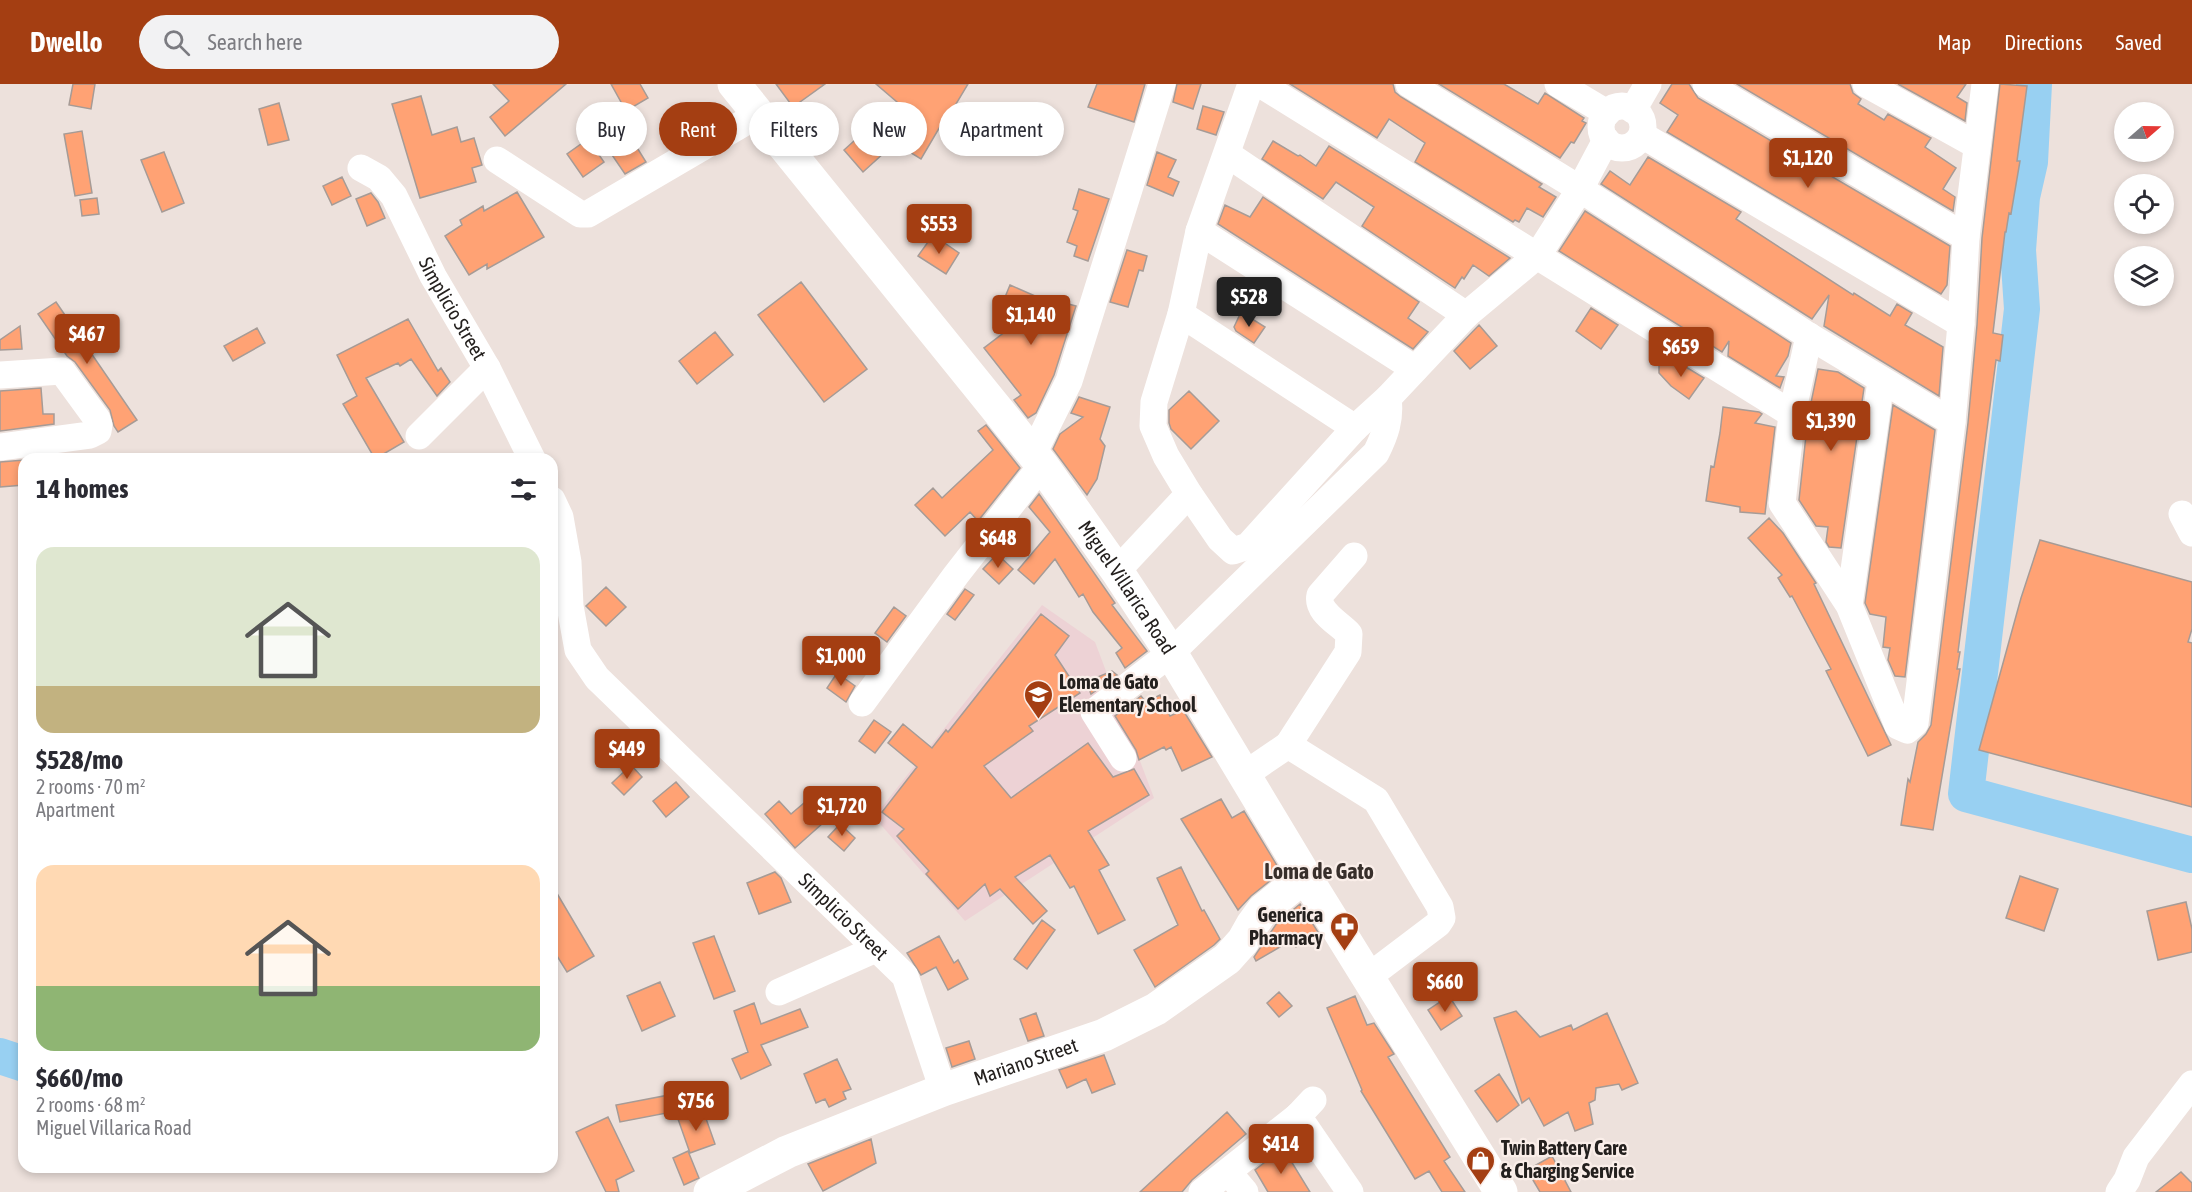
<!DOCTYPE html>
<meta charset="utf-8">
<style>
body{margin:0;font-family:"Asap Condensed",sans-serif;background:#f2f2f3;color:#2b2b33;height:100vh;display:flex;flex-direction:column;font-size:22px;white-space:nowrap}
*{box-sizing:border-box;margin:0}
p{font-size:20px;color:#7c7c81}
.icon{flex:none;width:33px;height:33px;fill:none;stroke:currentColor;stroke-width:2;stroke-linecap:round;stroke-linejoin:round}
.map{position:relative;flex:1;overflow:hidden}
.drawer{position:absolute;left:18px;top:369px;width:540px;height:720px;display:flex;flex-direction:column;background:#fff;border-radius:18px;box-shadow:0 3px 9px #0003}
.drawer>*{flex:none}
.banner{position:absolute;left:576px;top:18px;width:570px;height:54px;display:flex;gap:12px}
.needle{width:39px;rotate:70deg}
.buttons{position:absolute;left:2114px;top:18px;display:grid;gap:12px}
.buttons a{display:grid;place-items:center;width:60px;height:60px;border-radius:50%;background:#fff;box-shadow:0 3px 9px #0003;font-size:30px}
.price{position:absolute;translate:-50% -51px;padding:0 14px;border-radius:6px;background:#a43e12;color:#fff;font-size:20px;line-height:39px;filter:drop-shadow(0 2px 3px #0008)}
.price::after{content:'';position:absolute;left:50%;top:36px;width:18px;height:14px;margin-left:-9px;background:inherit;clip-path:polygon(0 0,100% 0,50% 100%)}
.price.on{background:#222;color:#fff}
ul{padding:0;list-style:none}
li{display:grid;align-content:center;gap:12px;height:318px;padding:0 18px}
li span{display:grid;place-items:center;height:186px;border-radius:18px;color:#555}
li>.icon{margin-inline-start:auto}
span .icon{width:108px;height:108px;fill:#fffc;stroke-width:1}
li b{font-size:26px}
h2{display:flex;justify-content:space-between;align-items:center;height:72px;padding:0 18px;font-size:26px}
.chip{padding:0 21px;border-radius:27px;background:#fff;box-shadow:0 3px 9px #0003;font-size:21px;line-height:54px}
.chip.on{background:#a43e12;color:#fff}
header{display:flex;align-items:center;gap:36px;box-sizing:border-box;height:84px;padding:0 30px;background:#a43e12;color:#fff}
header strong{font-size:28px}
nav{display:flex;gap:33px;margin-inline-start:auto;font-size:21px}
.search{width:420px;height:54px;background:#f2f2f3;display:flex;align-items:center;gap:15px;box-sizing:border-box;padding:0 21px;border-radius:33px;color:#7c7c81;font-size:22px}
.map>svg:first-child{display:block}
.commercial{fill:#edd2d5}
.lines{fill:none;stroke-linecap:round;stroke-linejoin:round}
.river{stroke:#98d0f2;stroke-width:36}
.building{fill:#ffa274;stroke:#a69b96;stroke-width:1.5}
.minor{stroke:#fff;stroke-width:27}
.major{stroke:#fff;stroke-width:33}
.labels{text-anchor:middle;stroke-width:4.5;stroke-linejoin:round;paint-order:stroke}
.street-label{font-size:20px;fill:#24201e;stroke:#faeee9}
.poi-label{font-size:20px;font-weight:bold;fill:#24201e;stroke:#faeee9;text-anchor:start}
.quarter-label{font-size:22px;font-weight:bold;fill:#382f2b;stroke:#faeee9}
</style>
<header>
<strong>Dwello</strong>
<div class="search"><svg class="icon" aria-label="search" viewBox="0 0 24 24"><circle cx="10" cy="10" r="6"/><path d="M15 15l6 6"/></svg>Search here</div>
<nav><a>Map</a><a>Directions</a><a>Saved</a></nav>
</header>
<div class="map">
<svg width="2192" height="1108" viewBox="0 0 2192 1108">
<rect width="100%" height="100%" fill="#ede1dc"/>
<!-- commercial -->
<path class="commercial" d="M 1042,521 L 1095,558 L 1154,714 L 965,837 L 874,733 Z"/>
<g class="lines">
<!-- river -->
<path class="river" d="M 2034,0 L 2030,78 L 2022,113 L 2018,166 L 2022,225 L 1966,710 L 2192,771
M 0,972 L 24,980"/>
</g>
<!-- building -->
<path class="building" d="M 73,0 L 95,0 L 91,25 L 69,21 Z
M 493,0 L 566,0 L 505,52 L 490,33 L 509,17 Z
M 611,0 L 640,0 L 648,14 L 626,27 Z
M 776,0 L 825,0 L 793,23 Z
M 876,0 L 968,0 L 950,30 L 948,29 L 921,75 L 895,59 L 863,88 L 844,66 L 897,18 Z
M 1097,0 L 1145,0 L 1134,38 L 1088,23 Z
M 1177,0 L 1201,0 L 1193,25 L 1173,18 Z
M 1290,0 L 1393,0 L 1395,8 L 1401,13 L 1542,100 L 1539,103 L 1556,113 L 1543,133 L 1527,124 L 1519,138 L 1515,136 L 1513,138 L 1415,78 L 1425,59 L 1389,35 L 1377,54 Z
M 1439,0 L 1504,0 L 1538,20 L 1545,9 L 1584,34 L 1582,37 L 1586,39 L 1574,59 L 1571,58 L 1560,74 Z
M 1672,0 L 1689,0 L 1698,14 L 1950,162 L 1947,201 L 1941,210 L 1667,48 L 1678,31 L 1660,19 Z
M 1737,0 L 1850,0 L 1853,9 L 1861,15 L 1858,20 L 1884,36 L 1888,30 L 1931,54 L 1925,63 L 1956,84 L 1943,105 L 1955,113 L 1953,127 Z
M 1898,0 L 1966,0 L 1957,13 L 1967,19 L 1965,37 Z
M 2000,0 L 2027,2 L 2017,77 L 2020,77 L 2011,130 L 2009,129 L 2006,148 L 2005,148 L 1993,249 L 2003,251 L 2000,277 L 1996,276 L 1958,568 L 1960,568 L 1957,585 L 1960,585 L 1933,746 L 1901,741 L 1908,695 L 1910,698 L 1918,658 L 1926,650 L 1931,641 L 1968,339 L 1977,241 L 1982,154 Z
M 421,12 L 432,51 L 457,43 L 461,58 L 474,54 L 482,81 L 472,84 L 476,98 L 420,114 L 392,20 Z
M 279,19 L 289,56 L 268,61 L 259,25 Z
M 1203,22 L 1224,28 L 1216,51 L 1197,45 Z
M 82,47 L 92,109 L 75,112 L 64,50 Z
M 631,54 L 646,78 L 625,90 L 610,68 Z
M 588,55 L 604,78 L 583,93 L 567,70 Z
M 1273,57 L 1298,72 L 1300,71 L 1316,82 L 1329,62 L 1510,174 L 1489,192 L 1473,181 L 1464,195 L 1462,193 L 1455,204 L 1362,142 L 1374,123 L 1336,98 L 1323,115 L 1262,75 Z
M 164,68 L 184,119 L 162,128 L 141,76 Z
M 1157,68 L 1176,76 L 1168,93 L 1179,98 L 1173,112 L 1147,101 Z
M 1648,73 L 1741,128 L 1736,135 L 1853,211 L 1854,209 L 1890,232 L 1897,220 L 1912,229 L 1905,241 L 1943,263 L 1939,312 L 1824,242 L 1829,211 L 1812,235 L 1601,100 L 1610,87 L 1630,101 Z
M 342,93 L 351,112 L 332,121 L 323,102 Z
M 1079,105 L 1109,115 L 1088,177 L 1074,172 L 1077,162 L 1067,158 L 1078,127 L 1073,125 Z
M 517,108 L 544,153 L 487,185 L 487,180 L 469,191 L 445,152 L 462,141 L 460,136 L 483,122 L 484,127 Z
M 371,109 L 378,118 L 385,134 L 367,142 L 356,115 Z
M 1263,113 L 1419,218 L 1408,234 L 1428,248 L 1413,265 L 1218,140 L 1225,121 L 1250,133 Z
M 97,114 L 99,130 L 82,132 L 80,116 Z
M 1585,127 L 1791,259 L 1788,272 L 1776,292 L 1784,293 L 1780,304 L 1728,272 L 1729,257 L 1722,268 L 1559,167 Z
M 933,151 L 959,169 L 946,190 L 918,172 Z
M 1127,166 L 1147,172 L 1143,187 L 1139,186 L 1128,223 L 1110,218 Z
M 801,198 L 867,285 L 824,318 L 758,231 Z
M 1010,201 L 1060,223 L 1061,218 L 1076,222 L 1054,291 L 1036,329 L 1028,334 L 1014,316 L 1021,311 L 984,264 L 1006,247 L 1003,242 L 1023,226 L 1003,218 Z
M 56,218 L 137,336 L 118,348 L 114,342 L 110,326 L 75,278 L 67,272 L 38,230 Z
M 1591,224 L 1618,241 L 1601,265 L 1576,247 Z
M 1241,228 L 1265,243 L 1254,259 L 1236,247 L 1234,243 Z
M 408,235 L 438,287 L 441,284 L 450,298 L 437,312 L 411,275 L 400,282 L 398,279 L 366,294 L 404,358 L 375,375 L 343,320 L 357,312 L 337,271 Z
M 1479,241 L 1497,262 L 1470,285 L 1454,267 Z
M 20,242 L 22,265 L 0,266 L 0,256 Z
M 257,244 L 265,259 L 233,277 L 224,262 Z
M 715,248 L 733,271 L 697,300 L 679,277 Z
M 1676,277 L 1704,294 L 1689,315 L 1671,302 L 1659,289 L 1659,282 L 1662,279 Z
M 1818,285 L 1838,288 L 1864,304 L 1841,464 L 1829,463 L 1826,458 L 1828,443 L 1816,442 L 1799,416 L 1808,333 Z
M 41,304 L 43,330 L 54,330 L 54,340 L 0,347 L 0,307 Z
M 1189,307 L 1219,337 L 1191,365 L 1171,345 L 1169,339 L 1169,326 Z
M 1079,313 L 1110,323 L 1100,355 L 1105,362 L 1097,395 L 1087,411 L 1053,365 L 1060,350 L 1083,333 L 1071,329 Z
M 1893,321 L 1935,346 L 1905,593 L 1895,592 L 1888,576 L 1890,564 L 1883,563 L 1886,533 L 1870,530 L 1865,519 Z
M 1723,323 L 1759,328 L 1762,330 L 1755,339 L 1775,343 L 1765,430 L 1740,428 L 1740,423 L 1706,417 L 1711,382 L 1714,383 L 1720,349 Z
M 986,341 L 1020,384 L 978,437 L 970,428 L 945,452 L 915,421 L 933,404 L 942,414 L 993,366 L 978,347 Z
M 24,376 L 24,401 L 0,403 L 0,378 Z
M 1039,410 L 1115,519 L 1112,521 L 1147,567 L 1125,584 L 1116,569 L 1122,564 L 1093,528 L 1083,510 L 1079,513 L 1055,475 L 1034,500 L 1018,486 L 1050,448 L 1029,423 Z
M 1769,434 L 1783,449 L 1816,499 L 1814,500 L 1891,661 L 1868,672 L 1826,587 L 1831,585 L 1792,512 L 1790,513 L 1778,494 L 1782,491 L 1748,454 Z
M 2040,456 L 2192,498 L 2192,545 L 2188,558 L 2192,559 L 2192,723 L 1979,666 L 2021,514 Z
M 997,470 L 1013,485 L 999,500 L 983,485 Z
M 606,503 L 626,523 L 606,542 L 586,522 Z
M 965,505 L 974,511 L 955,536 L 947,530 Z
M 894,523 L 906,532 L 887,558 L 875,549 Z
M 1041,530 L 1069,552 L 1055,571 L 1080,609 L 1029,642 L 1033,647 L 984,682 L 1011,714 L 1088,659 L 1113,693 L 1134,685 L 1149,711 L 1088,747 L 1109,781 L 1099,786 L 1125,836 L 1098,850 L 1074,802 L 1070,804 L 1050,771 L 1015,793 L 1047,827 L 1033,840 L 1000,805 L 990,812 L 985,800 L 958,825 L 926,790 L 929,787 L 897,752 L 904,745 L 882,728 L 917,683 L 888,659 L 903,640 L 932,664 L 946,646 L 948,648 Z
M 1112,587 L 1117,591 L 1091,610 L 1086,598 Z
M 837,589 L 855,602 L 846,618 L 827,604 Z
M 1160,611 L 1170,632 L 1183,626 L 1212,673 L 1182,687 L 1171,663 L 1166,666 L 1164,663 L 1139,676 L 1136,666 L 1115,632 L 1141,612 L 1146,618 Z
M 874,636 L 891,648 L 875,669 L 859,657 Z
M 631,681 L 642,693 L 624,711 L 612,699 Z
M 676,698 L 689,713 L 666,733 L 653,717 Z
M 1221,715 L 1232,734 L 1244,727 L 1281,788 L 1251,812 L 1238,826 L 1181,735 Z
M 779,717 L 791,730 L 804,719 L 823,739 L 795,764 L 765,730 Z
M 840,740 L 855,754 L 844,767 L 828,753 Z
M 1181,783 L 1202,827 L 1204,826 L 1220,855 L 1214,861 L 1155,903 L 1134,866 L 1178,841 L 1157,794 Z
M 775,788 L 781,794 L 791,818 L 759,830 L 747,799 Z
M 2020,792 L 2058,805 L 2044,847 L 2006,834 Z
M 552,801 L 594,872 L 567,888 L 552,864 Z
M 2186,818 L 2192,845 L 2192,868 L 2158,876 L 2147,827 Z
M 1300,820 L 1318,848 L 1296,863 L 1290,857 L 1256,877 L 1254,873 L 1277,839 Z
M 1042,836 L 1055,846 L 1027,885 L 1014,875 Z
M 714,852 L 735,907 L 714,915 L 693,859 Z
M 939,852 L 954,879 L 958,876 L 968,895 L 948,906 L 936,883 L 921,891 L 907,869 Z
M 660,898 L 675,932 L 642,947 L 627,912 Z
M 1279,908 L 1292,922 L 1279,933 L 1267,919 Z
M 1355,912 L 1367,941 L 1374,939 L 1394,970 L 1388,973 L 1450,1073 L 1444,1077 L 1465,1108 L 1442,1108 L 1429,1087 L 1415,1095 L 1361,1007 L 1362,1006 L 1327,924 Z
M 1449,912 L 1462,932 L 1441,946 L 1428,926 Z
M 754,919 L 761,940 L 800,925 L 808,943 L 761,961 L 771,981 L 741,995 L 732,975 L 748,968 L 734,927 Z
M 1516,927 L 1540,953 L 1571,941 L 1573,946 L 1607,929 L 1638,999 L 1622,1006 L 1619,1000 L 1596,1004 L 1595,1016 L 1589,1019 L 1593,1040 L 1575,1047 L 1568,1028 L 1544,1042 L 1529,1014 L 1522,1019 L 1494,934 Z
M 1036,929 L 1044,952 L 1028,957 L 1020,935 Z
M 969,957 L 975,975 L 952,983 L 946,964 Z
M 1104,971 L 1115,1000 L 1092,1009 L 1086,995 L 1067,1004 L 1059,986 Z
M 837,975 L 851,1005 L 843,1008 L 846,1015 L 829,1023 L 825,1015 L 816,1019 L 804,990 Z
M 1499,990 L 1519,1021 L 1497,1038 L 1475,1007 Z
M 669,1011 L 672,1028 L 620,1038 L 616,1021 Z
M 703,1026 L 715,1060 L 690,1069 L 678,1035 Z
M 1227,1028 L 1246,1050 L 1192,1096 L 1182,1108 L 1140,1108 Z
M 608,1033 L 634,1087 L 616,1096 L 619,1108 L 606,1108 L 576,1048 Z
M 871,1055 L 876,1079 L 823,1107 L 808,1080 Z
M 1283,1064 L 1310,1108 L 1268,1108 L 1255,1086 Z
M 688,1067 L 699,1094 L 684,1101 L 673,1074 Z
M 1552,1072 L 1571,1108 L 1540,1108 L 1527,1086 Z
M 2181,1088 L 2192,1099 L 2192,1108 L 2156,1108 Z"/>
<g class="lines">
<!-- minor -->
<g class="minor">
<path d="M 1251,0 L 1199,147 L 1181,230 L 1154,318 L 1153,342 L 1166,372 L 1189,410 L 1220,455 L 1233,467 L 1248,462 L 1355,344 L 1388,314 L 1466,231 L 1538,171 L 1580,105 L 1606,56"/>
<path d="M 1260,0 L 1792,330"/>
<path d="M 1409,0 L 1580,105 L 1809,252 L 1952,338"/>
<path d="M 1558,0 L 1607,29"/>
<path d="M 1706,0 L 1966,153"/>
<path d="M 1866,0 L 1976,61"/>
<circle cx="1622" cy="43" r="21"/>
<path d="M 1633,26 L 1648,0"/>
<path d="M 1642,51 L 1961,240"/>
<path d="M 1227,70 L 1466,231"/>
<path d="M 497,76 L 580,130 L 588,130 L 759,30"/>
<path id="s1" d="M 361,84 L 379,94 L 394,112 L 433,192 L 487,284 L 532,375"/>
<path d="M 1199,147 L 1415,285"/>
<path d="M 1181,230 L 1355,344"/>
<path d="M 1809,252 L 1792,330 L 1782,419 L 1849,521 L 1898,642 L 1907,646 L 1915,639 L 1952,338 L 1961,240 L 1966,153 L 1985,0"/>
<path d="M 0,291 L 62,287 L 97,335 L 99,341 L 98,347 L 90,351 L 0,363"/>
<path d="M 419,352 L 487,284"/>
<path d="M 1033,370 L 1069,297 L 1162,0"/>
<path id="s2" d="M 552,416 L 560,433 L 568,478 L 570,522 L 578,566 L 597,594 L 905,892 L 943,1006"/>
<path d="M 2182,430 L 2192,449"/>
<path d="M 1117,487 L 1189,410"/>
<path d="M 1849,521 L 1881,297"/>
<path d="M 862,619 L 956,491 L 1042,381"/>
<path d="M 1288,661 L 1348,568 L 1349,550 C 1339,539 1316,528 1320,511 L 1354,472"/>
<path d="M 1123,674 L 1094,628 L 1171,569 L 1376,369 C 1385,351 1391,335 1388,314"/>
<path d="M 1244,691 L 1288,661 L 1376,716 L 1440,823 L 1442,834 L 1438,840 L 1368,893"/>
<path d="M 779,908 L 876,865"/>
<path d="M 1298,1032 L 1350,1108"/>
<path d="M 1228,1088 L 1245,1108"/>
<path d="M 1202,1108 L 1298,1032 L 1313,1016"/>
<path d="M 2119,1108 L 2127,1096 L 2136,1073 L 2192,1000"/>
</g>
<!-- major -->
<g class="major">
<path id="s3" d="M 734,0 L 1042,381 L 1117,487 L 1171,569 L 1305,792 L 1501,1108"/>
<path id="s4" d="M 710,1108 L 787,1068 L 943,1006 L 1104,951 L 1156,925 L 1227,875 L 1243,857 L 1252,841 L 1263,826 L 1305,792"/>
</g>
</g>
<!-- icons -->
<defs>
<symbol id="school-pin" viewBox="-11 -11 22 30"><path d="M0 17L-7.5 6A9.5 9.5 0 1 1 7.5 6Z" fill="#a43e12" stroke="#faeee9"/><path d="M0-5L7-2L0 1L-7-2ZM-4 1L0 2.5L4 1V4Q0 6-4 4Z" fill="#fff"/></symbol>
<symbol id="pharmacy-pin" viewBox="-11 -11 22 30"><path d="M0 17L-7.5 6A9.5 9.5 0 1 1 7.5 6Z" fill="#a43e12" stroke="#faeee9"/><path d="M-2-6h4v4h4v4h-4v4h-4v-4h-4v-4h4Z" fill="#fff"/></symbol>
<symbol id="shop-pin" viewBox="-11 -11 22 30"><path d="M0 17L-7.5 6A9.5 9.5 0 1 1 7.5 6Z" fill="#a43e12" stroke="#faeee9"/><path d="M-5-2.5h2.3a2.7 3.5 0 0 1 5.4 0H5L5.5 6h-11ZM-1.5-2.5h3a1.5 2.3 0 0 0-3 0Z" fill="#fff"/></symbol>
</defs>
<g fill-rule="evenodd">
<use href="#school-pin" x="1022" y="594" width="33" height="45"/>
<use href="#pharmacy-pin" x="1328" y="826" width="33" height="45"/>
<use href="#shop-pin" x="1464" y="1060" width="33" height="45"/>
</g>
<g class="labels">
<!-- street labels -->
<g class="street-label">
<text dy="7" stroke="none"><textPath href="#s1" startOffset="171">Simplicio Street</textPath></text>
<text dy="7" stroke="none"><textPath href="#s3" startOffset="639">Miguel Villarica Road</textPath></text>
<text dy="7" stroke="none"><textPath href="#s2" startOffset="530">Simplicio Street</textPath></text>
<text dy="7" stroke="none"><textPath href="#s4" startOffset="342">Mariano Street</textPath></text>
</g>
<!-- poi labels -->
<g class="poi-label">
<text x="1059" y="605">Loma de Gato<tspan x="1059" dy="23">Elementary School</tspan></text>
<text x="1323" y="838" text-anchor="end">Generica<tspan x="1323" dy="23">Pharmacy</tspan></text>
<text x="1501" y="1071">Twin Battery Care<tspan x="1501" dy="23">&amp; Charging Service</tspan></text>
</g>
<!-- quarter labels -->
<g class="quarter-label">
<text x="1319" y="795">Loma de Gato</text>
</g>
</g>
</svg>
<div class="buttons">
<a><svg class="needle" viewBox="-14 -14 28 28"><path d="M0-13l5 13h-10z" fill="#e53935"/><path d="M0 13l5-13h-10z" fill="#7c7c81"/></svg></a>
<a><svg class="icon" aria-label="locate" viewBox="0 0 24 24"><circle cx="12" cy="12" r="6"/><path d="M12 2v4M12 18v4M2 12h4M18 12h4"/></svg></a>
<a><svg class="icon" aria-label="layers" viewBox="0 0 24 24"><path d="M12 4l9 5-9 5-9-5zM3 14l9 5 9-5"/></svg></a>
</div>
<b class="price" style="left:1808px;top:105px">$1,120</b>
<b class="price" style="left:939px;top:171px">$553</b>
<b class="price on" style="left:1249px;top:244px">$528</b>
<b class="price" style="left:1031px;top:262px">$1,140</b>
<b class="price" style="left:87px;top:281px">$467</b>
<b class="price" style="left:1681px;top:294px">$659</b>
<b class="price" style="left:1831px;top:368px">$1,390</b>
<b class="price" style="left:998px;top:485px">$648</b>
<b class="price" style="left:841px;top:603px">$1,000</b>
<b class="price" style="left:627px;top:696px">$449</b>
<b class="price" style="left:842px;top:753px">$1,720</b>
<b class="price" style="left:1445px;top:929px">$660</b>
<b class="price" style="left:696px;top:1048px">$756</b>
<b class="price" style="left:1281px;top:1091px">$414</b>
<div class="banner">
<a class="chip">Buy</a>
<a class="chip on">Rent</a>
<a class="chip">Filters</a>
<a class="chip">New</a>
<a class="chip">Apartment</a>
</div>
<section class="drawer">
<h2>14 homes<svg class="icon" aria-label="filters" viewBox="0 0 24 24"><path d="M4 7h16M4 17h16"/><circle cx="9" cy="7" r="2"/><circle cx="15" cy="17" r="2"/></svg></h2>
<ul>
<li><span style="background:linear-gradient(#dfe7d0 75%,#c2b280 0)"><svg class="icon" aria-label="home" viewBox="0 0 24 24"><path d="M3 11l9-7 9 7M6 9v11h12V9"/></svg></span><div><b>$528/mo</b><p>2 rooms · 70 m²</p><p>Apartment</p></div></li>
<li><span style="background:linear-gradient(#ffd9b3 65%,#8fb573 0)"><svg class="icon" aria-label="home" viewBox="0 0 24 24"><path d="M3 11l9-7 9 7M6 9v11h12V9"/></svg></span><div><b>$660/mo</b><p>2 rooms · 68 m²</p><p>Miguel Villarica Road</p></div></li>
</ul>
</section>
</div>
